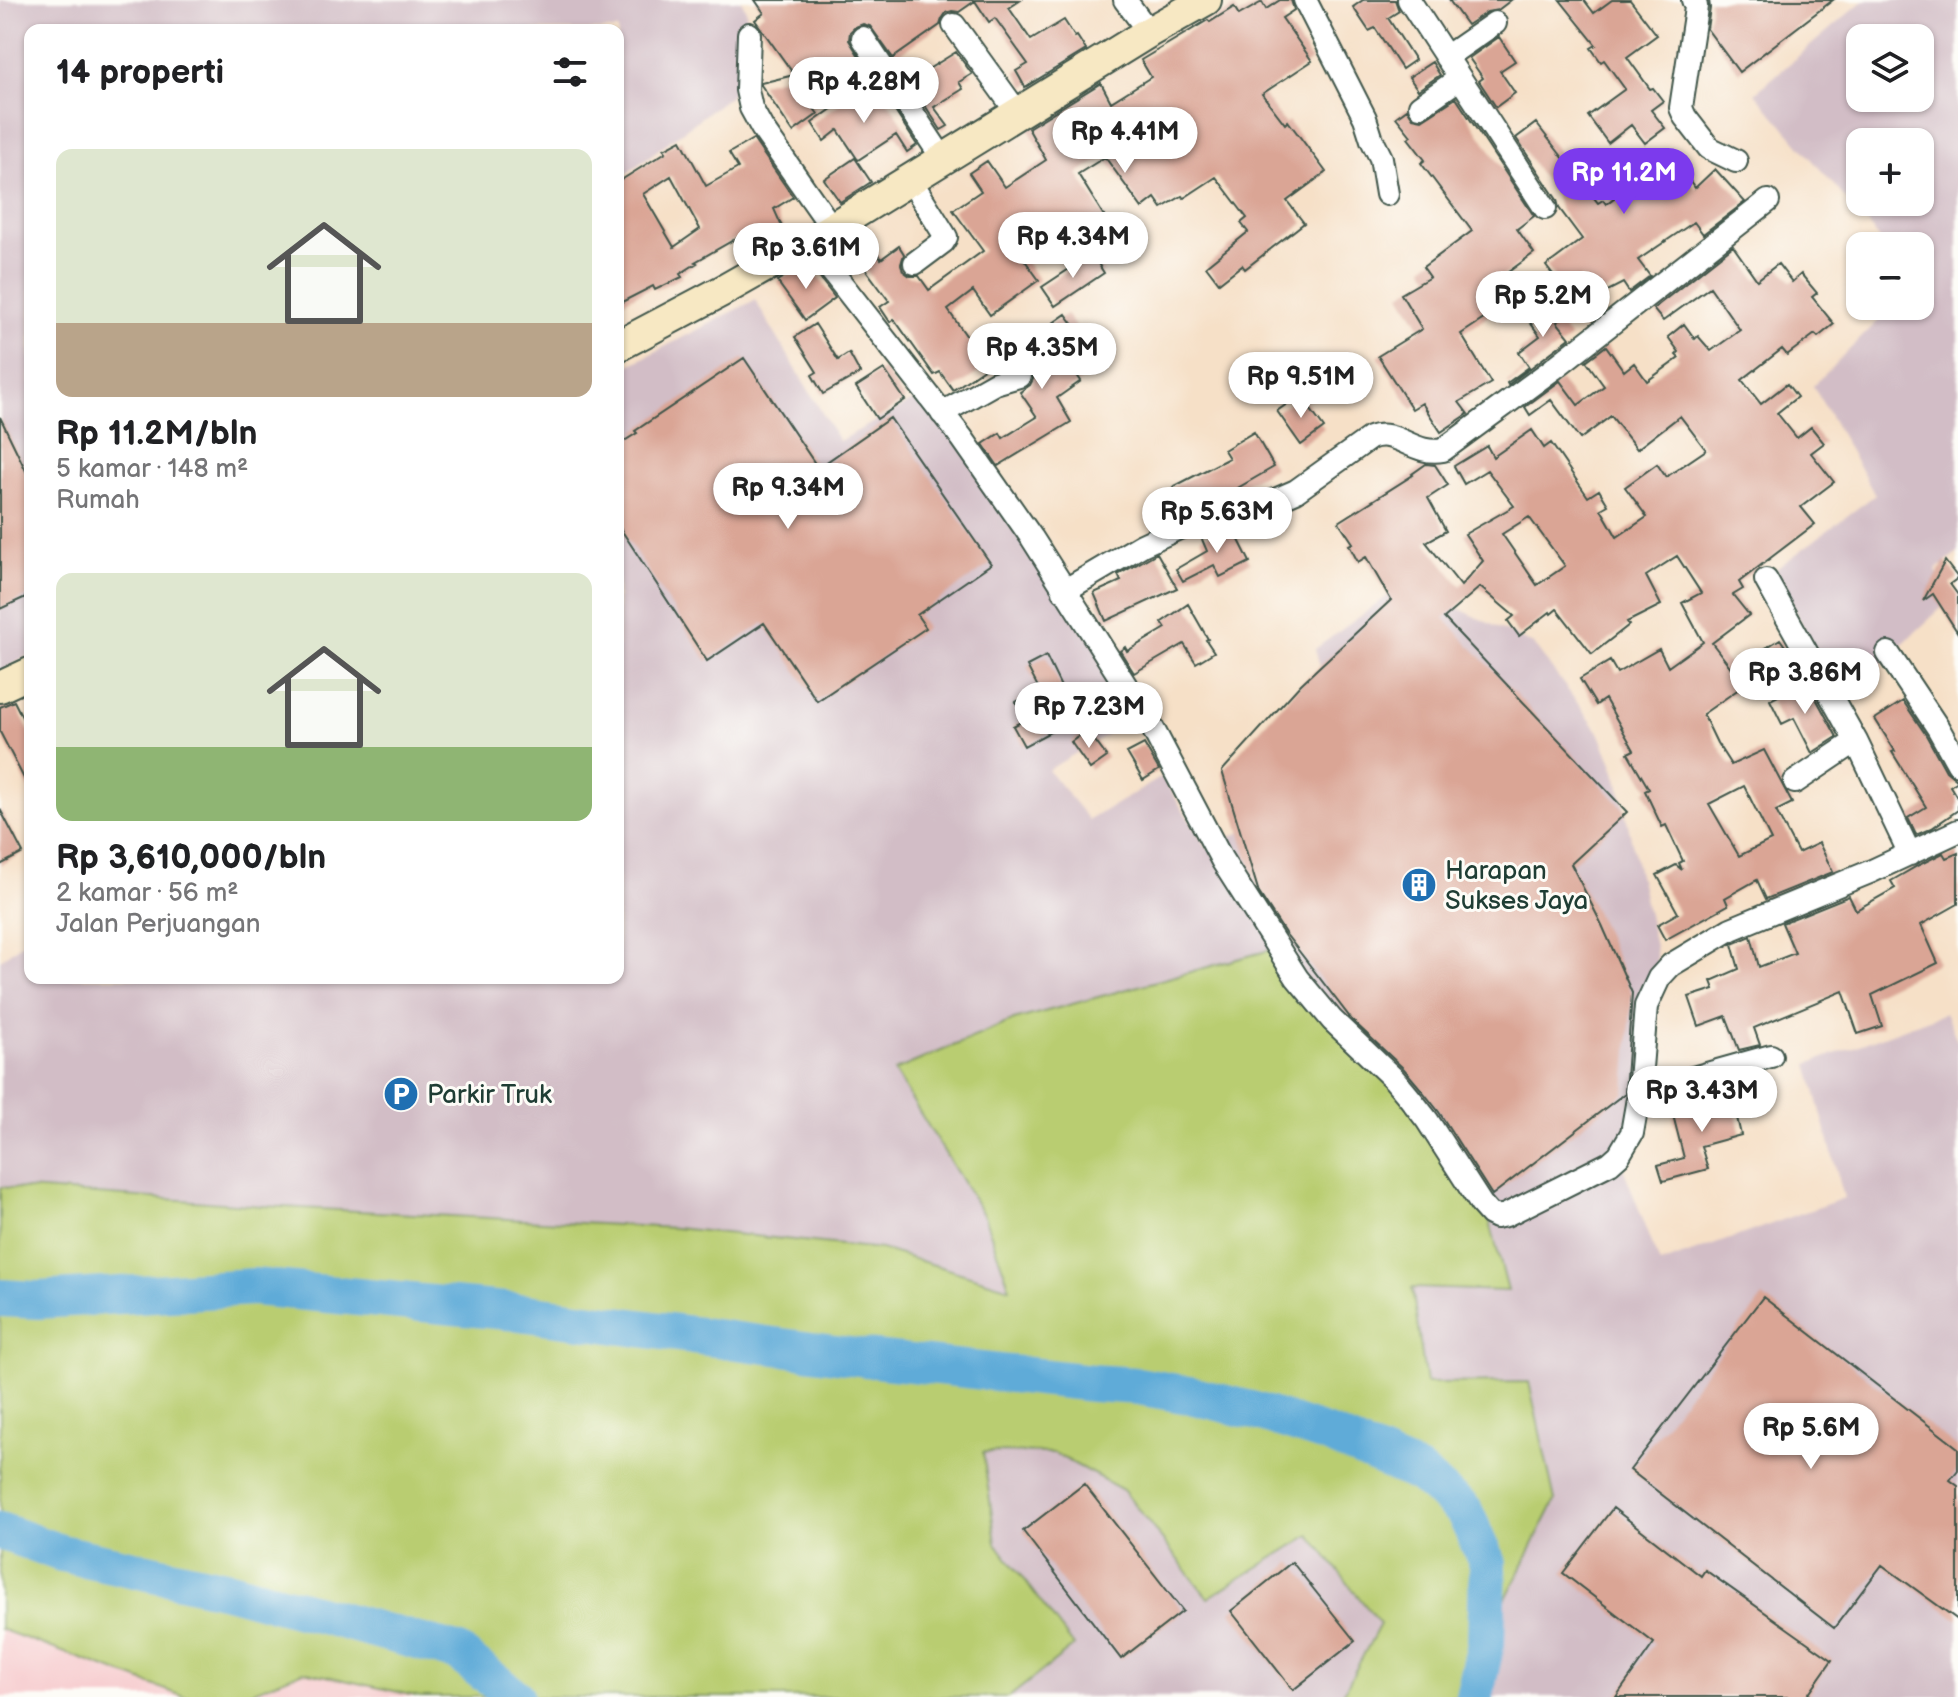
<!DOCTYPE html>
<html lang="id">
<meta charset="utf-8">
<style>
body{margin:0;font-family:"Balsamiq Sans",sans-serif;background:#f2f2f2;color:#202124;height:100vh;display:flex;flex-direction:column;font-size:30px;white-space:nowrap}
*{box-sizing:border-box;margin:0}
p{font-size:26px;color:#757577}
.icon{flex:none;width:44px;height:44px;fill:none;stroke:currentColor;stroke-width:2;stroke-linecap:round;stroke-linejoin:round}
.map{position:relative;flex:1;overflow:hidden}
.sheet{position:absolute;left:24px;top:24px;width:600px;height:960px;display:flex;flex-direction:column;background:#fff;border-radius:16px;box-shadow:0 2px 6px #0004}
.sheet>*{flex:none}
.tools{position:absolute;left:1846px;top:24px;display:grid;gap:16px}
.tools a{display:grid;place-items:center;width:88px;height:88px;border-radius:16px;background:#fff;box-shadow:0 2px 6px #0004;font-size:40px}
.price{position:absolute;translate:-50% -68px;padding:0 18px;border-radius:28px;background:#fff;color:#222;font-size:26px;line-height:52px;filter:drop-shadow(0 2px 4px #0008)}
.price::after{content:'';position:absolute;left:50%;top:48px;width:24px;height:18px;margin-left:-12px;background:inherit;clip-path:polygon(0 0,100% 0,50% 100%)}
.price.on{background:#7c3aed;color:#fff}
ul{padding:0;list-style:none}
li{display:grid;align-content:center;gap:16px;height:424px;padding:0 32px}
li span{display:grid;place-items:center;height:248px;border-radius:16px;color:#555}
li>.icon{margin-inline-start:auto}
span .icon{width:144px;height:144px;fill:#fffc;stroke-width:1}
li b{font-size:34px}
h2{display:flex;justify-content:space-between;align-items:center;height:96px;padding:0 32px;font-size:34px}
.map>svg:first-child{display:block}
.built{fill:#f7cfd1}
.industrial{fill:#d2bdc6;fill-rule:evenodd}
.green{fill:#b9cd71;stroke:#6c8552;stroke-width:2;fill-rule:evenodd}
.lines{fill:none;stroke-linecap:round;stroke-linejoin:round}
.river{stroke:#5fabd8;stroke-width:38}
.building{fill:#daa595;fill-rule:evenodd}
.street-casing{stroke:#3f554a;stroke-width:26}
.secondary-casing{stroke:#3f554a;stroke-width:34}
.street{stroke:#fff;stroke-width:22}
.secondary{stroke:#f7e8c3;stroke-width:30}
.labels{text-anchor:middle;stroke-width:6;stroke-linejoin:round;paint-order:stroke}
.poi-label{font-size:26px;fill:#1f3d34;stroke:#fdfcf7;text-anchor:start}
</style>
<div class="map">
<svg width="1958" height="1697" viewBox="0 0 1958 1697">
<rect width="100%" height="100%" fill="#fdfcf7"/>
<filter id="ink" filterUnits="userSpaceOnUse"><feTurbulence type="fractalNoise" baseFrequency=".0125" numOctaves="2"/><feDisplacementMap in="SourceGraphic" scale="16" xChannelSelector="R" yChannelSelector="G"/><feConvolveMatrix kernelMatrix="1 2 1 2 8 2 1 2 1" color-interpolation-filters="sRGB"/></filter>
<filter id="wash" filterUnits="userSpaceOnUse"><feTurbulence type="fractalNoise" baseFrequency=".006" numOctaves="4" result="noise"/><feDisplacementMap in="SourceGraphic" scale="32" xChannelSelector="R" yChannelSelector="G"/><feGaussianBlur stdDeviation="1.8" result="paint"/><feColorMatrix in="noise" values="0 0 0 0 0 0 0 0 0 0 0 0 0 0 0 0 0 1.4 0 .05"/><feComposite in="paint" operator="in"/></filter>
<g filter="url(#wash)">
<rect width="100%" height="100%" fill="#f6e0c7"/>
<!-- built -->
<path class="built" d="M 0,1629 L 185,1697 L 0,1697 Z
M 304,1671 L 420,1697 L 239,1697 Z"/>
<!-- industrial -->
<path class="industrial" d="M 0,0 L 741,0 L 747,12 L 736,91 L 618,180 L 618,30 L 30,30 L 30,654 L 0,672 Z
M 1864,0 L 1958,0 L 1958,553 L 1936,570 L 1950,600 L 1839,703 L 1776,569 L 1875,495 L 1813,386 L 1893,306 L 1920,306 L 1920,246 L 1886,246 L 1755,93 ZM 1860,38 L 1920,38 L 1920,98 L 1860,98 ZM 1860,142 L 1920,142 L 1920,202 L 1860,202 Z
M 755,300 L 839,441 L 926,394 L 1141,714 L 1048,770 L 1089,820 L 1162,777 L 1207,848 L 1287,811 L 1342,743 L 1315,649 L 1406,583 L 1534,645 L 1599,732 L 1614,768 L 1621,793 L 1656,951 L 1659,1003 L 1646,1084 L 1619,1157 L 1660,1264 L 1844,1198 L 1808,1064 L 1945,1013 L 1958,1042 L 1958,1697 L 1494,1697 L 1486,1638 L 1555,1501 L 1529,1382 L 1426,1383 L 1412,1288 L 1273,949 L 1014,1020 L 894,1071 L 984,1216 L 1011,1289 L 881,1249 L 675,1228 L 263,1206 L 0,1187 L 0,960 L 30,937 L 30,978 L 618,978 L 618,371 Z
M 983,1451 L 1054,1452 L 1123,1490 L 1208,1598 L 1310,1535 L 1380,1624 L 1341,1697 L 1009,1697 L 1074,1646 L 996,1543 Z"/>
<!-- green -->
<path class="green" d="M 1274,949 L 1480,1184 L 1508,1291 L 1412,1288 L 1426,1383 L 1529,1382 L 1555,1501 L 1486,1638 L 1473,1697 L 1341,1697 L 1380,1624 L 1310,1535 L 1208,1598 L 1123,1490 L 1054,1453 L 983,1452 L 996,1543 L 1074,1646 L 1009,1697 L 420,1697 L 304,1671 L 239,1697 L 185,1697 L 0,1629 L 0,1187 L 263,1206 L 675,1228 L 881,1249 L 1010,1288 L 984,1216 L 894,1071 L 1014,1020 ZM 587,1323 L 623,1326 L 877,1359 L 792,1351 Z"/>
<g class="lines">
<!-- river -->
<path class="river" d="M 0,1298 L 38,1300 L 253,1287 L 527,1313 L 865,1358 L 1092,1383 L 1138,1386 L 1194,1396 L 1255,1411 L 1331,1436 L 1420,1474 L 1464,1511 L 1488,1563 L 1486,1643 L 1474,1697
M 0,1531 L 61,1553 L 230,1590 L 457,1652 L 515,1697"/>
</g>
<g id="blocks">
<!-- building -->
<path class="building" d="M 755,0 L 1021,0 L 1009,8 L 1031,40 L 1064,20 L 1075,37 L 1077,36 L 1086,50 L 1025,87 L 1016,71 L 1028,64 L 995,18 L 989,22 L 975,1 L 959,12 L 952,11 L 946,13 L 942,19 L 940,25 L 893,58 L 870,26 L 863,24 L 855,27 L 850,32 L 849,40 L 870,74 L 845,92 L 824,62 L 798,80 L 755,20 L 764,13 Z
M 1280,0 L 1291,0 L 1294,10 L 1282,18 L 1312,61 L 1262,94 L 1285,124 L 1288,121 L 1326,172 L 1287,201 L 1304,223 L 1245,269 L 1242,265 L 1219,283 L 1206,266 L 1248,232 L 1241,223 L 1247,218 L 1216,177 L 1184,198 L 1182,196 L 1162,208 L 1155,198 L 1142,208 L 1105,157 L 1078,174 L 1114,232 L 1080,253 L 1060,221 L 1016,248 L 1039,280 L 990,315 L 973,291 L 948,310 L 975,348 L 994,335 L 1007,353 L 953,390 L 940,372 L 934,375 L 894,319 L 890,322 L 880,307 L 889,301 L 852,251 L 868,240 L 881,259 L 899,246 L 904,254 L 901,264 L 903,271 L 910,276 L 919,276 L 929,290 L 983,251 L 953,210 L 981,191 L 969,173 L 987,161 L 1005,187 L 1046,160 L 1028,128 L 1101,83 L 1111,102 L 1151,77 L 1141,60 L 1208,20 L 1210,22 L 1234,7 L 1239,15 L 1262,2 L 1266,9 Z
M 1363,0 L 1395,0 L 1399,11 L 1388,18 L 1415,60 L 1402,69 L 1375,28 L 1369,31 L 1353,7 Z
M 1449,0 L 1511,0 L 1498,10 L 1487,12 L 1467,25 Z
M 1560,0 L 1584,0 L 1594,13 L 1612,0 L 1630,0 L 1657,35 L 1627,57 L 1650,89 L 1653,88 L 1663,101 L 1651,110 L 1665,128 L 1645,143 L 1631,125 L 1608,143 L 1588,116 L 1625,89 L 1604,60 L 1601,62 L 1591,48 L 1596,45 Z
M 1709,0 L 1833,0 L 1739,72 L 1707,29 L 1710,8 Z
M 1499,37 L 1515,61 L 1500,71 L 1515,93 L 1496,107 L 1479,81 L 1483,78 L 1469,58 Z
M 956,52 L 972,74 L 959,82 L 963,89 L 934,107 L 948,126 L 941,130 L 909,81 Z
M 1432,62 L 1440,75 L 1418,90 L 1409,77 Z
M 790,76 L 818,114 L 793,132 L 761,85 L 761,83 Z
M 860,89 L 871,105 L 885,96 L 917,145 L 907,152 L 896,135 L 858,160 L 838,130 L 824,141 L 812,123 Z
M 1456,98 L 1534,216 L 1517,229 L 1534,253 L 1492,284 L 1505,305 L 1461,334 L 1491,383 L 1459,402 L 1468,414 L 1441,432 L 1422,403 L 1412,409 L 1378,356 L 1422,329 L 1401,294 L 1430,277 L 1423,267 L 1472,231 L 1421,163 L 1425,160 L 1408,138 L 1411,136 L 1396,117 L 1407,109 L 1413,118 L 1422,120 Z
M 1536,123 L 1598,203 L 1603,200 L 1606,204 L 1671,154 L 1695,188 L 1715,169 L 1745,202 L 1703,234 L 1694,222 L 1638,260 L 1650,276 L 1629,292 L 1623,283 L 1592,299 L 1582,278 L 1565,291 L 1546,266 L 1582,239 L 1559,208 L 1557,200 L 1516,138 Z
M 753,139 L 793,197 L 774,209 L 783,229 L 759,241 L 753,229 L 695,262 L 697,263 L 680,274 L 682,277 L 655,290 L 653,286 L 618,304 L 618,182 L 666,152 L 664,149 L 681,140 L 706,186 L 738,168 L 729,153 ZM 671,176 L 700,229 L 674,247 L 643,194 Z
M 855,158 L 871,182 L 840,202 L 824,179 Z
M 1733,246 L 1757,280 L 1778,264 L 1792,282 L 1801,274 L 1817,293 L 1812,297 L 1834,324 L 1818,337 L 1815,334 L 1787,355 L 1782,349 L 1742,380 L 1761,404 L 1787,384 L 1797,397 L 1777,413 L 1797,438 L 1811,427 L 1824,443 L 1811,453 L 1834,482 L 1801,507 L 1815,524 L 1739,582 L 1743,589 L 1733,595 L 1749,615 L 1712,643 L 1732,669 L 1780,639 L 1792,656 L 1757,678 L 1756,677 L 1703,714 L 1717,743 L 1731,765 L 1764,750 L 1792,803 L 1776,811 L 1798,853 L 1819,843 L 1833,872 L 1766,899 L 1757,880 L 1725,898 L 1728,905 L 1665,940 L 1657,925 L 1678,913 L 1657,875 L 1676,865 L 1682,870 L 1679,863 L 1683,861 L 1666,825 L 1662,827 L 1645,791 L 1649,789 L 1628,753 L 1634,750 L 1605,699 L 1596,705 L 1580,679 L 1610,661 L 1617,673 L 1659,649 L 1668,667 L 1703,642 L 1682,603 L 1701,593 L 1677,556 L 1646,576 L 1661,605 L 1627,622 L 1629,625 L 1592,654 L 1557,609 L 1551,614 L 1550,612 L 1519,636 L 1508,621 L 1514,616 L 1480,587 L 1444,618 L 1627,812 L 1571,864 L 1602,925 L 1632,993 L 1625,1093 L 1492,1195 L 1439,1112 L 1420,1088 L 1404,1069 L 1352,1020 L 1285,933 L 1259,893 L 1222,771 L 1301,684 L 1391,600 L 1366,557 L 1358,562 L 1349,545 L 1353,543 L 1339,522 L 1413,475 L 1412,474 L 1426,464 L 1435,465 L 1448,485 L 1428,498 L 1446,531 L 1426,542 L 1461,586 L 1483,561 L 1465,534 L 1514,506 L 1487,470 L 1464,484 L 1454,466 L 1487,446 L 1493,457 L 1532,430 L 1544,448 L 1551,443 L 1588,497 L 1599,490 L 1608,505 L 1601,509 L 1617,537 L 1647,517 L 1625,487 L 1657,464 L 1666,477 L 1706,450 L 1680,416 L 1637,449 L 1611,416 L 1580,439 L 1551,400 L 1530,415 L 1525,407 L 1560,381 L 1578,405 L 1604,386 L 1586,361 L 1606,346 L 1624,371 L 1634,363 L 1647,381 L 1679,358 L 1676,355 L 1679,352 L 1668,337 L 1684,324 L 1695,339 L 1698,336 L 1711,351 L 1740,330 L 1710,287 L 1663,321 L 1653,309 ZM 1529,517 L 1565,566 L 1537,585 L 1502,534 ZM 1744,786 L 1771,840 L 1739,856 L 1709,804 Z
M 1092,254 L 1104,273 L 1055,306 L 1042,287 Z
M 808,263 L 835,298 L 805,320 L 777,281 Z
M 1550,306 L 1560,320 L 1557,322 L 1570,338 L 1508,385 L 1507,383 L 1529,367 L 1519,352 L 1540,336 L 1529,321 Z
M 1066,314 L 1085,340 L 1063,355 L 1081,381 L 1057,398 L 1071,422 L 998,466 L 983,444 L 1000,433 L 1003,438 L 1037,417 L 1020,392 L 1030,385 L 1033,379 L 1032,371 L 1028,365 L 1023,363 L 1007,365 L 1050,334 L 1046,328 Z
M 815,324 L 838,360 L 849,353 L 860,373 L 823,394 L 812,375 L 817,372 L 795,337 Z
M 744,358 L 818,468 L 890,418 L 991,564 L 917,615 L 926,628 L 817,701 L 764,623 L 707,661 L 618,525 L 618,445 L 637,433 L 635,431 Z
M 884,369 L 905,400 L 877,419 L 856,387 Z
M 1300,395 L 1324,428 L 1301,445 L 1277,411 Z
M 0,417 L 30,479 L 30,595 L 0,609 Z
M 1254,432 L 1274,467 L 1217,500 L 1219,502 L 1181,512 L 1174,499 L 1178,496 L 1173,487 L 1229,458 L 1224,450 Z
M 1233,528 L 1250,562 L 1220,577 L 1214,565 L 1183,581 L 1176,569 L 1207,551 L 1201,537 Z
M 1157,553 L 1177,588 L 1106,621 L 1094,593 L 1121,581 L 1118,575 Z
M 1945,561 L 1958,578 L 1950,584 L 1958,595 L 1958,633 L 1933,594 L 1923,601 Z
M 1188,604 L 1208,639 L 1206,640 L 1214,652 L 1196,663 L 1184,644 L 1134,673 L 1120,651 L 1125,647 L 1127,651 L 1166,628 L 1162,622 Z
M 1046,656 L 1065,695 L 1054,701 L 1067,723 L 1024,746 L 1013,726 L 1025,720 L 1016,702 L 1039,689 L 1027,666 Z
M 1807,682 L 1837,737 L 1812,753 L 1794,718 L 1782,724 L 1770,700 Z
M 14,701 L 30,733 L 30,790 L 0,732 L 0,707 Z
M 1903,701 L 1926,735 L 1946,771 L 1958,781 L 1950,786 L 1958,799 L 1958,810 L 1932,828 L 1916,835 L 1908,818 L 1926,807 L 1892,752 L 1895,751 L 1875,719 Z
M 1087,730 L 1107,757 L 1090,769 L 1071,742 Z
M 1144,744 L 1159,770 L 1143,780 L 1127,753 Z
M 0,809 L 23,853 L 0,865 Z
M 1943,853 L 1946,858 L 1958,853 L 1958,904 L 1921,925 L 1938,963 L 1872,995 L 1882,1026 L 1858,1034 L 1843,991 L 1754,1028 L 1760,1045 L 1739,1050 L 1726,1016 L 1699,1026 L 1689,997 L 1714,989 L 1711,981 L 1739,969 L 1732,944 L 1751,936 L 1759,967 L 1795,953 L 1782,923 L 1849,896 L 1856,910 L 1895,888 L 1891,881 L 1919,865 Z
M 1730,1087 L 1741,1135 L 1701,1146 L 1708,1169 L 1663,1181 L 1658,1165 L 1684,1158 L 1673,1115 L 1715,1104 L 1712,1091 Z
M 1763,1297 L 1958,1448 L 1958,1470 L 1950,1480 L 1958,1486 L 1958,1620 L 1882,1565 L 1834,1628 L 1630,1470 Z
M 1084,1484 L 1183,1611 L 1121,1659 L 1023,1531 Z
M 1613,1508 L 1701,1576 L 1705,1570 L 1832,1660 L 1806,1697 L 1616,1697 L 1654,1643 L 1563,1573 Z
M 1292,1562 L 1355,1641 L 1293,1690 L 1231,1611 Z"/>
</g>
</g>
<g filter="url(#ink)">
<use href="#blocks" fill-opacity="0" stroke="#3f554a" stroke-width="2"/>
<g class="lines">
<defs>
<path id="street" d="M 1125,0 L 1149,32
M 1305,0 L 1365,118 L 1372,140 L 1381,158 L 1387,194
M 1409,0 L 1545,208
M 1693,0 L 1696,6 L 1695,15 L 1681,108 L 1685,117 L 1709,148 L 1736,161
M 954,25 L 1017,112
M 749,34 L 747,90 L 751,108 L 762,128 L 832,228
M 863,38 L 943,159
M 1446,57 L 1495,23
M 1420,106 L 1460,78
M 910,179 L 946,237 L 943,242 L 915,263
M 809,242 L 962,438 L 1032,538 L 1152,727 L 1222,860 L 1297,978 L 1332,1020 L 1394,1079 L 1409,1097 L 1427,1120 L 1481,1204 L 1490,1214 L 1496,1217 L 1506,1215 L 1610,1163 L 1619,1155 L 1632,1133 L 1639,1093 L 1646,1006 L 1659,978 L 1671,965 L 1731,929 L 1872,871 L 1958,831
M 942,413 L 995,383 L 1019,376
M 1766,580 L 1856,741 L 1910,854
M 1064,591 L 1142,545 L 1179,528 L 1266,504 L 1296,491 L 1370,438 C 1396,427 1413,456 1443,450 L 1553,369 L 1768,201
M 1888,653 L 1938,728 L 1958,764
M 1795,782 L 1856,741
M 1639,1093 L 1771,1056"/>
<path id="secondary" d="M 618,346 L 724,290 L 809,242 L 1149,32 L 1206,0
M 0,687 L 30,673"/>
</defs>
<!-- street casing -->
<use href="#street" class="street-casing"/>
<!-- secondary casing -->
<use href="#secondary" class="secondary-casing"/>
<!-- street -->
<use href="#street" class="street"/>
<!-- secondary -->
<use href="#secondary" class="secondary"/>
</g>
</g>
<!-- icons -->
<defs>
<symbol id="building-disc" viewBox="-11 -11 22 22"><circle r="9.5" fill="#1f6fb2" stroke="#fdfcf7"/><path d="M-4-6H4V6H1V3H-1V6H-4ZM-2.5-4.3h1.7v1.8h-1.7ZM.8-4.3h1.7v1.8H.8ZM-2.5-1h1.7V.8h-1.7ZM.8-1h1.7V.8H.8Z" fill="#fff"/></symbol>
<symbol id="parking-disc" viewBox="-11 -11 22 22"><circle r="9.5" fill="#1f6fb2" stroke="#fdfcf7"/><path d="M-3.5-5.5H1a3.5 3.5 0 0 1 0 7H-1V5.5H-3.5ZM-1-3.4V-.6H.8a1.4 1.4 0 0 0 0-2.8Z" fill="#fff"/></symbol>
</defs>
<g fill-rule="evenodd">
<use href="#building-disc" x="1399" y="865" width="40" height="40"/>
<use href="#parking-disc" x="381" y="1074" width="40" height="40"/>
</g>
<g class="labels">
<!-- poi labels -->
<g class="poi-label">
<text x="1445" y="879">Harapan<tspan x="1445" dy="30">Sukses Jaya</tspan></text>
<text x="427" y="1103">Parkir Truk</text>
</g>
</g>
</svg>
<div class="tools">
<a><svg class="icon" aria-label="layers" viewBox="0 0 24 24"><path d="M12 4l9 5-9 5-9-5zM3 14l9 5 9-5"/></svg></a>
<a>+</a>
<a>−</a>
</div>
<b class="price" style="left:864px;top:125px">Rp 4.28M</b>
<b class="price" style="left:1125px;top:175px">Rp 4.41M</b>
<b class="price on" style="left:1624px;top:216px">Rp 11.2M</b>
<b class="price" style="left:1073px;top:280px">Rp 4.34M</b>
<b class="price" style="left:806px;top:291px">Rp 3.61M</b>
<b class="price" style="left:1543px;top:339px">Rp 5.2M</b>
<b class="price" style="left:1042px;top:391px">Rp 4.35M</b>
<b class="price" style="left:1301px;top:420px">Rp 9.51M</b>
<b class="price" style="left:788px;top:531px">Rp 9.34M</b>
<b class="price" style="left:1217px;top:555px">Rp 5.63M</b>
<b class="price" style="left:1805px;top:716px">Rp 3.86M</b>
<b class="price" style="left:1089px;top:750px">Rp 7.23M</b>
<b class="price" style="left:1702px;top:1134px">Rp 3.43M</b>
<b class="price" style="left:1811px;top:1471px">Rp 5.6M</b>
<section class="sheet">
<h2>14 properti<svg class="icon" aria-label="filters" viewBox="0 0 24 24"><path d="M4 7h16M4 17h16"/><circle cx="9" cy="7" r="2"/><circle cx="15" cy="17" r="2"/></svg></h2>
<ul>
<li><span style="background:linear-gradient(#dfe7d0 70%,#b9a48a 0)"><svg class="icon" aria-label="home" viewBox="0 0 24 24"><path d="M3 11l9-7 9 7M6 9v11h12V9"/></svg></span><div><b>Rp 11.2M/bln</b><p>5 kamar · 148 m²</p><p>Rumah</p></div></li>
<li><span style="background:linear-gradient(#dfe7d0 70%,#8fb573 0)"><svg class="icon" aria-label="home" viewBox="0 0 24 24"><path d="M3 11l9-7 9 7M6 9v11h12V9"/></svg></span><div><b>Rp 3,610,000/bln</b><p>2 kamar · 56 m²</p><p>Jalan Perjuangan</p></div></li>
</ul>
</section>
</div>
